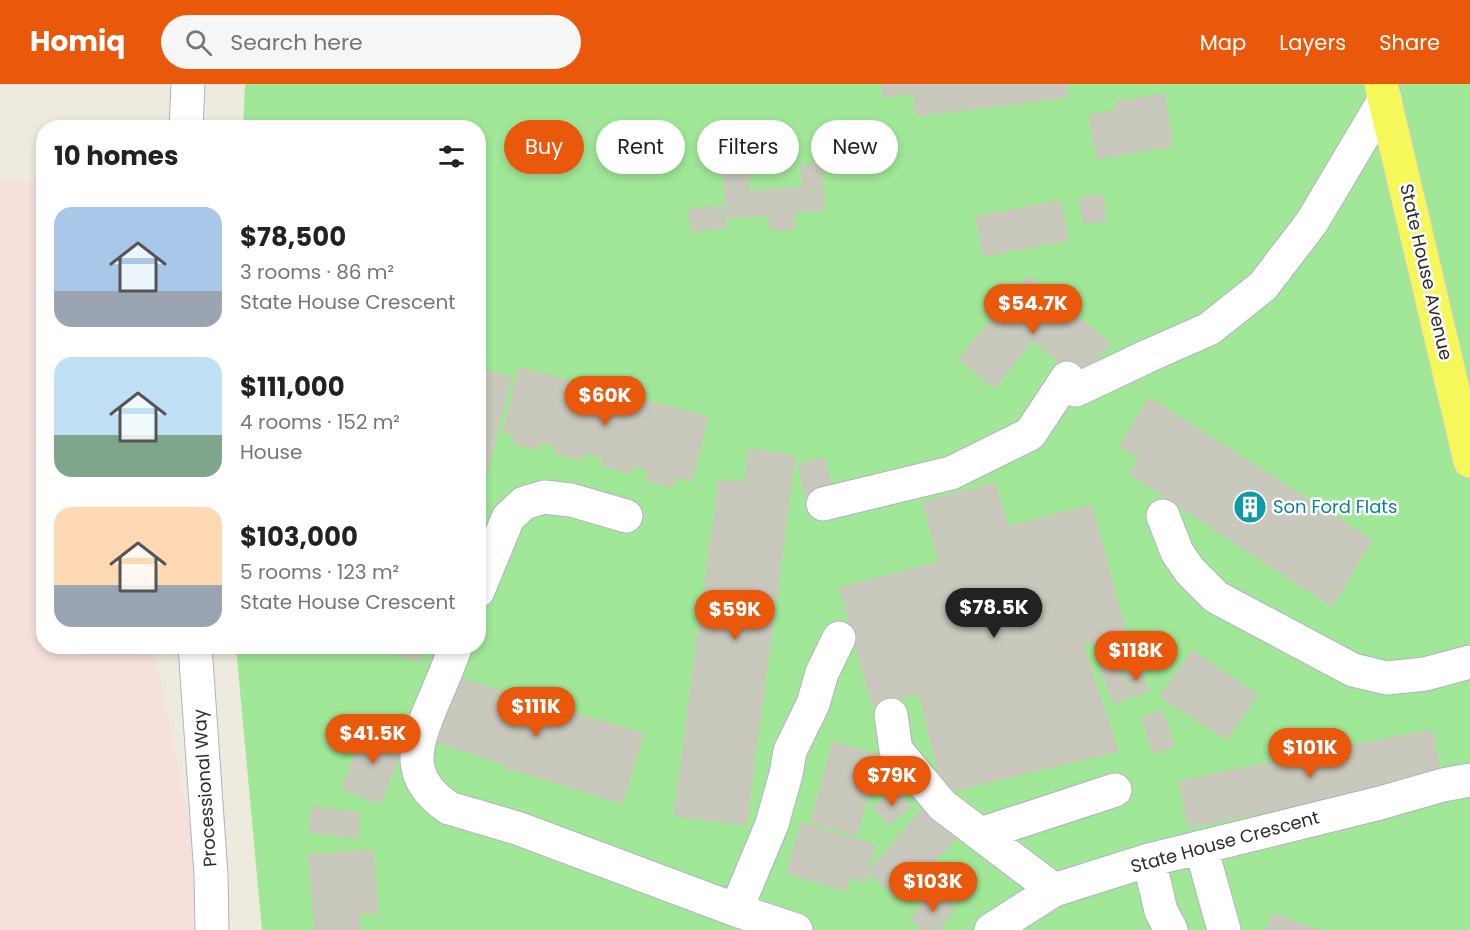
<!DOCTYPE html>
<meta charset="utf-8">
<style>
body{margin:0;font-family:Poppins,sans-serif;background:#f6f6f6;color:#222;height:100vh;display:flex;flex-direction:column;font-size:22px;white-space:nowrap}
*{box-sizing:border-box;margin:0}
p{font-size:20px;color:#767676}
.icon{flex:none;width:33px;height:33px;fill:none;stroke:currentColor;stroke-width:2;stroke-linecap:round;stroke-linejoin:round}
.map{position:relative;flex:1;overflow:hidden}
.details{position:absolute;left:36px;top:36px;width:450px;height:534px;display:flex;flex-direction:column;background:#fff;border-radius:24px;box-shadow:0 3px 9px #0003}
.details>*{flex:none}
.top-card{position:absolute;left:504px;top:36px;width:570px;height:54px;display:flex;gap:12px}
.price{position:absolute;translate:-50% -51px;padding:0 14px;border-radius:21px;background:#ea580c;color:#fff;font-size:20px;line-height:39px;filter:drop-shadow(0 2px 3px #0008)}
.price::after{content:'';position:absolute;left:50%;top:36px;width:18px;height:14px;margin-left:-9px;background:inherit;clip-path:polygon(0 0,100% 0,50% 100%)}
.price.current{background:#222;color:#fff}
ul{padding:0;list-style:none}
li{display:flex;align-items:center;gap:18px;height:150px;padding:0 18px}
li span{display:grid;place-items:center;flex:none;width:168px;height:120px;border-radius:18px;color:#555}
li>.icon{margin-inline-start:auto}
span .icon{width:72px;height:72px;fill:#fffc;stroke-width:1}
li b{font-size:26px}
h2{display:flex;justify-content:space-between;align-items:center;height:72px;padding:0 18px;font-size:26px}
.chip{padding:0 21px;border-radius:27px;background:#fff;box-shadow:0 3px 9px #0003;font-size:21px;line-height:54px}
.chip.current{background:#ea580c;color:#fff}
header{display:flex;align-items:center;gap:36px;box-sizing:border-box;height:84px;padding:0 30px;background:#ea580c;color:#fff}
header strong{font-size:28px}
nav{display:flex;gap:33px;margin-inline-start:auto;font-size:21px}
.search{width:420px;height:54px;background:#f6f6f6;display:flex;align-items:center;gap:15px;box-sizing:border-box;padding:0 21px;border-radius:33px;color:#767676;font-size:22px}
.map>svg:first-child{display:block}
.medical{fill:#f5e0db}
.green{fill:#a0e798}
.building{fill:#c9c8bc;stroke:#cac8b7;stroke-width:1.5}
.lines{fill:none;stroke-linecap:round;stroke-linejoin:round}
.minor-casing{stroke:#b2b2c0;stroke-width:35}
.major-casing{stroke:#ccc;stroke-width:35}
.minor{stroke:#fff;stroke-width:33}
.major{stroke:#f6f75a;stroke-width:33}
.labels{text-anchor:middle;stroke-width:5;stroke-linejoin:round;paint-order:stroke}
.street-label{font-size:18px;fill:#2c2c2c;stroke:#fff}
.culture-label{font-size:18px;fill:#0d838f;stroke:#fff;text-anchor:start}
</style>
<header>
<strong>Homiq</strong>
<div class="search"><svg class="icon" aria-label="search" viewBox="0 0 24 24"><circle cx="10" cy="10" r="6"/><path d="M15 15l6 6"/></svg>Search here</div>
<nav><a>Map</a><a>Layers</a><a>Share</a></nav>
</header>
<div class="map">
<svg width="1470" height="846" viewBox="0 0 1470 846">
<rect width="100%" height="100%" fill="#eeebde"/>
<!-- medical -->
<path class="medical" d="M 0,97 L 43,97 L 44,562 L 154,563 L 211,846 L 0,846 Z"/>
<!-- green -->
<path class="green" d="M 245,0 L 1470,0 L 1470,846 L 262,846 L 236,563 L 478,562 L 478,44 L 243,43 Z"/>
<!-- building -->
<path class="building" d="M 882,0 L 1066,0 L 1067,13 L 916,32 L 914,9 L 883,13 Z
M 1164,10 L 1173,62 L 1097,75 L 1089,31 L 1117,26 L 1116,18 Z
M 821,80 L 825,126 L 794,128 L 795,145 L 770,146 L 769,131 L 727,134 L 723,85 L 747,83 L 749,107 L 803,103 L 801,81 Z
M 1103,111 L 1106,137 L 1083,139 L 1079,114 Z
M 1060,117 L 1068,156 L 984,172 L 976,133 Z
M 723,121 L 726,143 L 692,148 L 688,126 Z
M 1028,192 L 1110,259 L 1080,295 L 1033,256 L 994,304 L 959,275 Z
M 519,284 L 708,333 L 691,397 L 675,393 L 672,403 L 646,396 L 649,386 L 632,382 L 630,389 L 602,382 L 604,374 L 583,369 L 581,376 L 555,369 L 557,362 L 540,358 L 538,365 L 512,359 L 515,351 L 503,348 Z
M 478,285 L 511,293 L 478,424 Z
M 1149,314 L 1372,456 L 1332,522 L 1130,390 L 1139,373 L 1120,362 Z
M 749,365 L 795,372 L 746,741 L 674,731 L 719,396 L 745,399 Z
M 824,374 L 832,403 L 805,410 L 798,381 Z
M 995,399 L 1008,443 L 1091,421 L 1126,549 L 1083,561 L 1118,667 L 944,709 L 919,609 L 872,621 L 840,504 L 939,478 L 923,418 Z
M 362,562 L 424,562 L 420,577 Z
M 1192,567 L 1258,611 L 1226,655 L 1160,612 Z
M 1117,580 L 1129,614 L 1113,619 L 1101,585 Z
M 1140,584 L 1149,607 L 1132,613 L 1123,590 Z
M 446,590 L 643,650 L 622,719 L 502,682 L 503,679 L 427,655 Z
M 1162,627 L 1174,662 L 1153,669 L 1142,634 Z
M 366,643 L 405,658 L 380,720 L 342,704 Z
M 1432,646 L 1441,692 L 1189,743 L 1179,697 Z
M 833,658 L 879,671 L 857,751 L 811,738 Z
M 894,705 L 910,722 L 889,741 L 874,724 Z
M 312,723 L 360,729 L 357,754 L 309,748 Z
M 923,724 L 956,753 L 901,817 L 868,788 Z
M 801,739 L 875,761 L 865,798 L 849,793 L 846,807 L 787,789 Z
M 373,766 L 378,829 L 359,830 L 360,846 L 315,846 L 309,771 Z
M 931,806 L 955,823 L 939,846 L 924,846 L 911,836 Z
M 1272,830 L 1319,846 L 1267,846 Z"/>
<g class="lines">
<defs>
<path id="minor" d="M 186,44 L 188,0
M 823,420 L 951,389 L 1030,350 L 1067,294 L 1076,306 L 1150,271 L 1209,245 L 1263,202 L 1312,138 L 1385,15
M 1163,432 L 1177,468 L 1190,487 L 1216,513 L 1353,586 L 1387,594 L 1425,590 L 1470,578
M 478,507 L 508,434 L 524,419 L 544,413 L 571,416 L 626,432
M 195,562 L 211,791 L 212,846
M 456,562 C 448,583 440,603 431,623 C 414,665 405,694 449,724 L 517,744 L 736,826 L 796,846
M 891,631 L 896,666 L 942,721 L 1054,806
M 981,750 L 1115,706
M 1201,763 L 1224,846
M 1149,776 L 1161,827 L 1171,846
M 736,826 L 772,740 L 786,690 L 790,667 L 813,620 L 822,589 L 839,554
M 991,846 L 1054,806 L 1149,776 L 1380,719 L 1443,701 L 1470,696"/>
<path id="major" d="M 1381,0 L 1470,377"/>
</defs>
<!-- minor casing -->
<use href="#minor" class="minor-casing"/>
<!-- major casing -->
<use href="#major" class="major-casing"/>
<!-- minor -->
<use href="#minor" class="minor"/>
<!-- major -->
<use href="#major" class="major"/>
</g>
<!-- icons -->
<defs>
<symbol id="building-disc" viewBox="-11 -11 22 22"><circle r="9.5" fill="#0f9aa8" stroke="#fff"/><path d="M-4-6H4V6H1V3H-1V6H-4ZM-2.5-4.3h1.7v1.8h-1.7ZM.8-4.3h1.7v1.8H.8ZM-2.5-1h1.7V.8h-1.7ZM.8-1h1.7V.8H.8Z" fill="#fff"/></symbol>
</defs>
<g fill-rule="evenodd">
<use href="#building-disc" x="1231" y="404" width="38" height="38"/>
</g>
<g class="labels">
<!-- street labels -->
<g class="street-label">
<text transform="translate(1426 188) rotate(77)" y="6">State House Avenue</text>
<text transform="translate(205 704) rotate(-94)" y="6">Processional Way</text>
<text transform="translate(1225 758) rotate(-15)" y="6">State House Crescent</text>
</g>
<!-- culture labels -->
<g class="culture-label">
<text x="1273" y="429">Son Ford Flats</text>
</g>
</g>
</svg>
<b class="price" style="left:1033px;top:251px">$54.7K</b>
<b class="price" style="left:605px;top:343px">$60K</b>
<b class="price current" style="left:994px;top:555px">$78.5K</b>
<b class="price" style="left:735px;top:557px">$59K</b>
<b class="price" style="left:1136px;top:598px">$118K</b>
<b class="price" style="left:536px;top:654px">$111K</b>
<b class="price" style="left:373px;top:681px">$41.5K</b>
<b class="price" style="left:1310px;top:695px">$101K</b>
<b class="price" style="left:892px;top:723px">$79K</b>
<b class="price" style="left:933px;top:829px">$103K</b>
<div class="top-card">
<a class="chip current">Buy</a>
<a class="chip">Rent</a>
<a class="chip">Filters</a>
<a class="chip">New</a>
</div>
<section class="details">
<h2>10 homes<svg class="icon" aria-label="filters" viewBox="0 0 24 24"><path d="M4 7h16M4 17h16"/><circle cx="9" cy="7" r="2"/><circle cx="15" cy="17" r="2"/></svg></h2>
<ul>
<li><span style="background:linear-gradient(#a9c7e8 70%,#9aa5b1 0)"><svg class="icon" aria-label="home" viewBox="0 0 24 24"><path d="M3 11l9-7 9 7M6 9v11h12V9"/></svg></span><div><b>$78,500</b><p>3 rooms · 86 m²</p><p>State House Crescent</p></div></li>
<li><span style="background:linear-gradient(#bfe0f5 65%,#7fa58c 0)"><svg class="icon" aria-label="home" viewBox="0 0 24 24"><path d="M3 11l9-7 9 7M6 9v11h12V9"/></svg></span><div><b>$111,000</b><p>4 rooms · 152 m²</p><p>House</p></div></li>
<li><span style="background:linear-gradient(#ffd9b3 65%,#9aa5b1 0)"><svg class="icon" aria-label="home" viewBox="0 0 24 24"><path d="M3 11l9-7 9 7M6 9v11h12V9"/></svg></span><div><b>$103,000</b><p>5 rooms · 123 m²</p><p>State House Crescent</p></div></li>
</ul>
</section>
</div>
